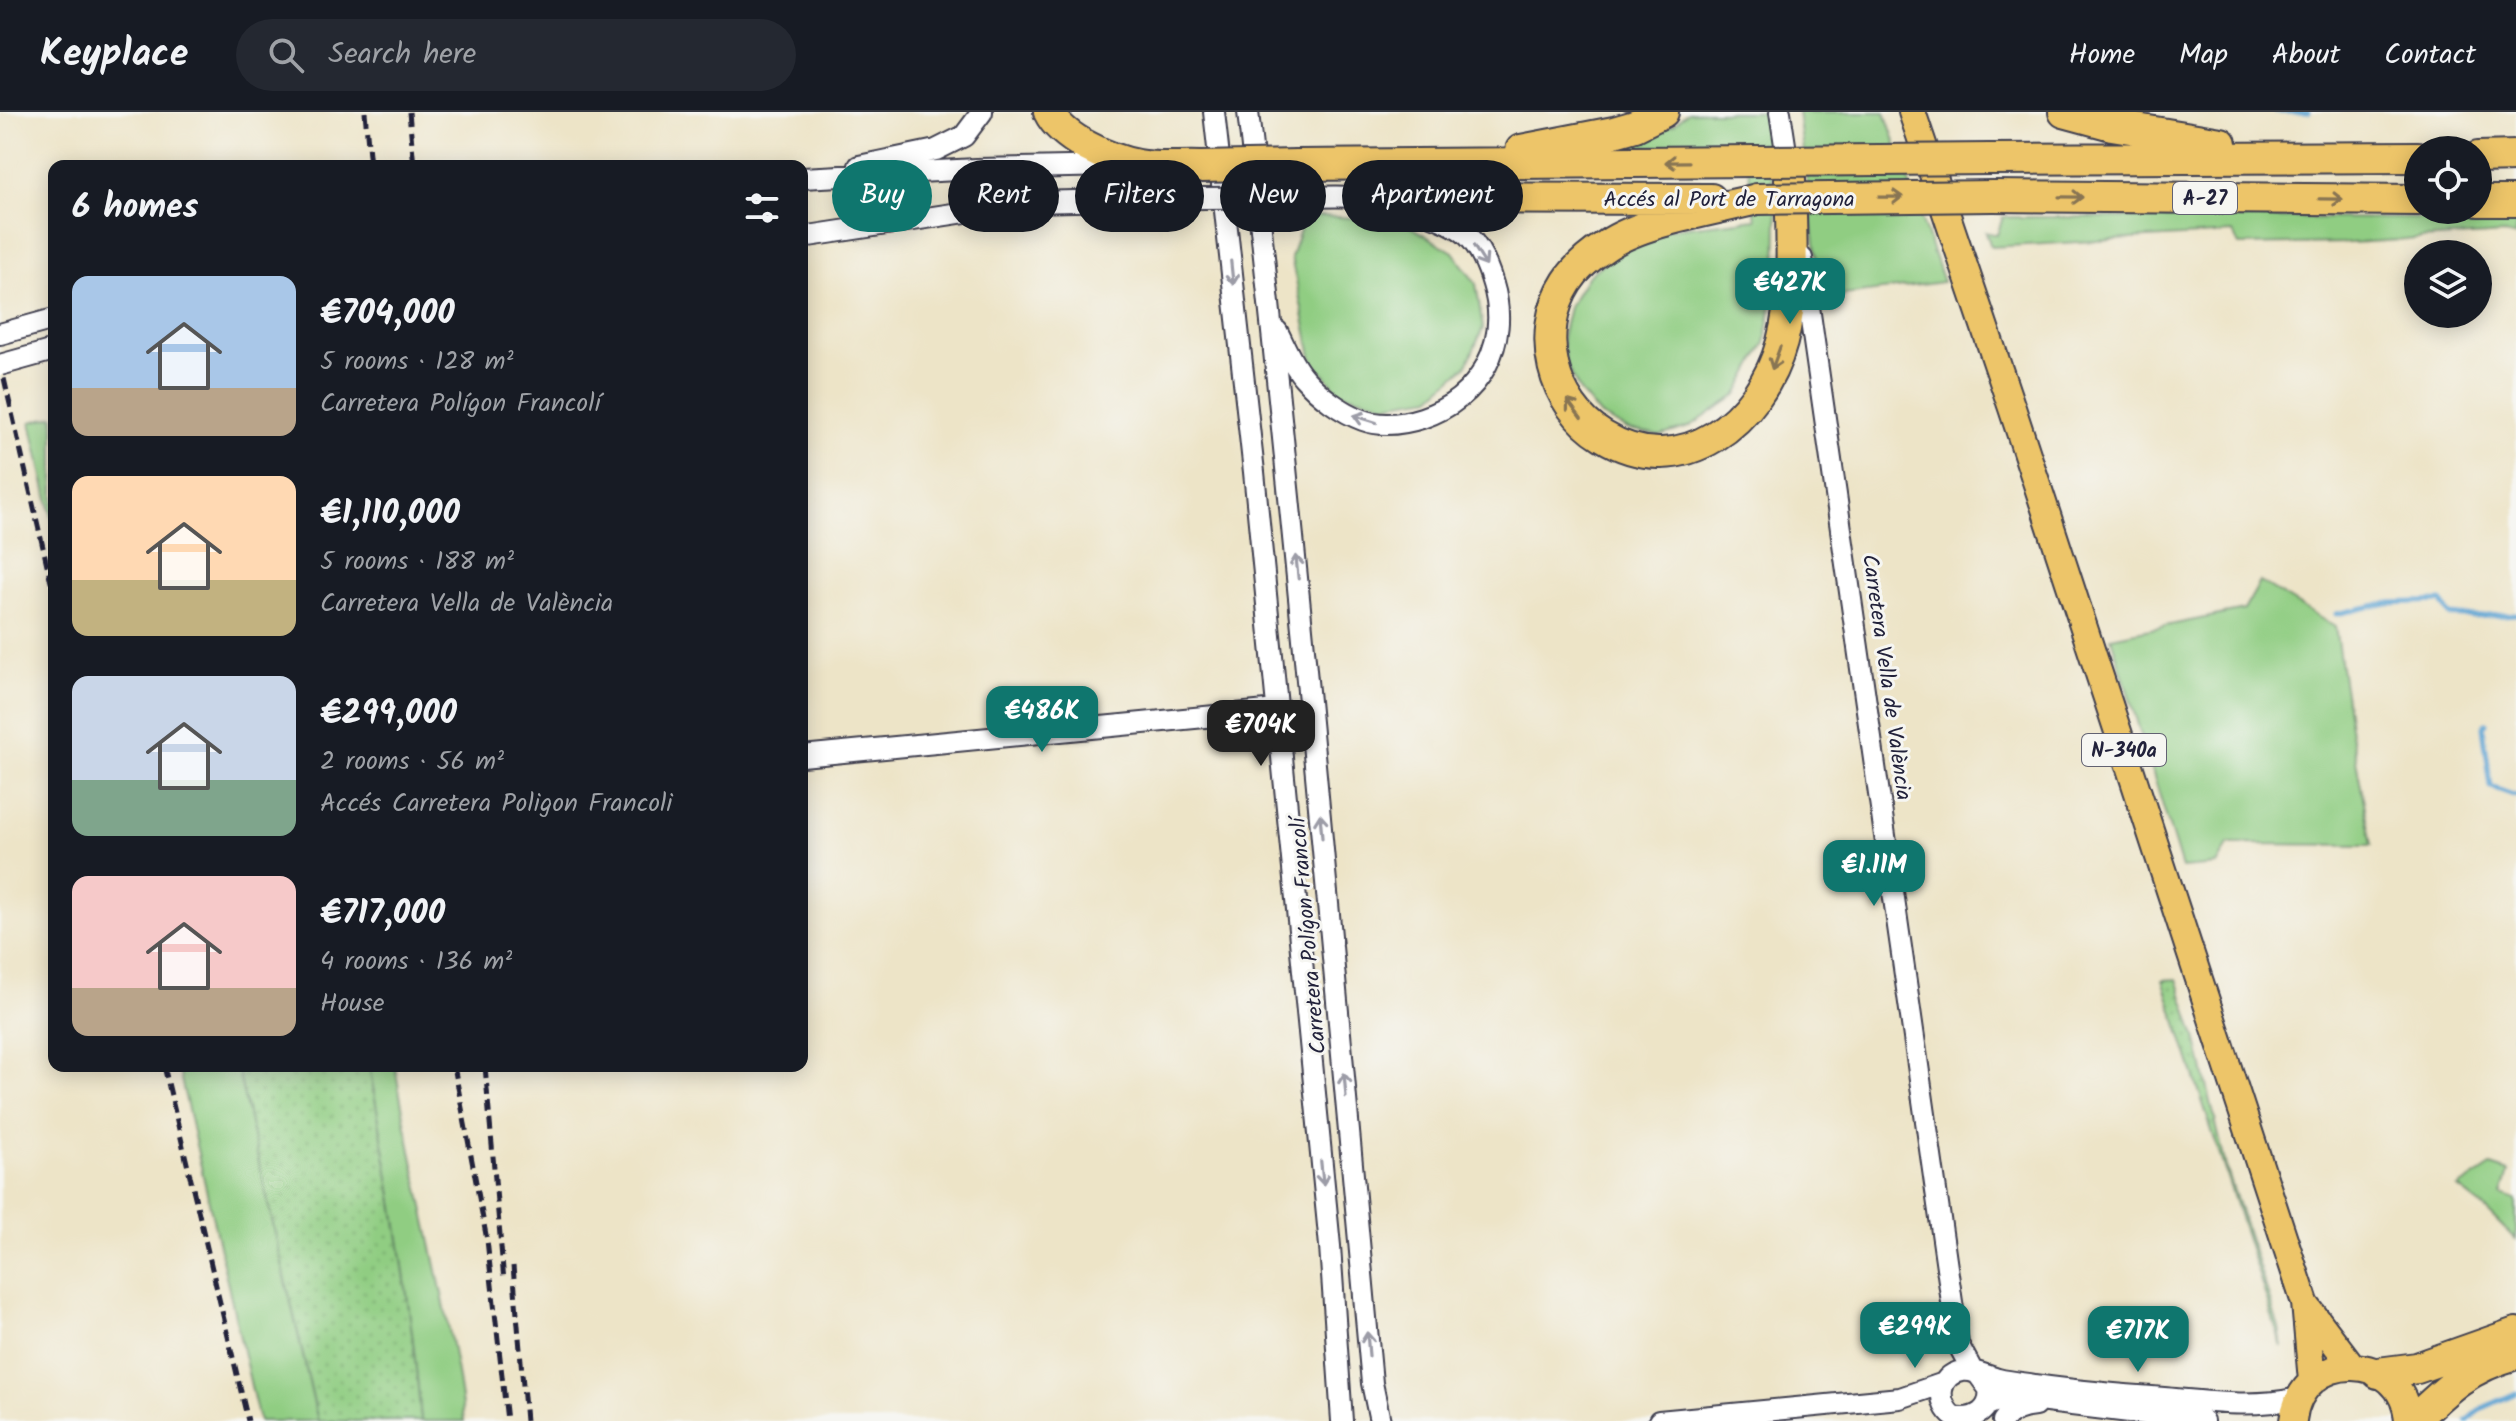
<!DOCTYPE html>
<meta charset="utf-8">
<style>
body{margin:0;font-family:Kalam,sans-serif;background:#242831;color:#f1f3f6;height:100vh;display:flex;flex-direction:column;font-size:30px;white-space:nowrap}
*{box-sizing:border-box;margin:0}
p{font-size:26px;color:#9ea1a6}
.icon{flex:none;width:44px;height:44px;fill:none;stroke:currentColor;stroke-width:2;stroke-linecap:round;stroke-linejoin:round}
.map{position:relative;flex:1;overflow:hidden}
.side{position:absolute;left:48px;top:48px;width:760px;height:912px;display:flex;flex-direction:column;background:#171b24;border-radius:16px;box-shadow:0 4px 20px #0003}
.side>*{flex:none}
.top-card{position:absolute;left:832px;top:48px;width:760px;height:72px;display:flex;gap:16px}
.controls{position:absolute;left:2404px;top:24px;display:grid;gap:16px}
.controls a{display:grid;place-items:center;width:88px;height:88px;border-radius:50%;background:#171b24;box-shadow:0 4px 20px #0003;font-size:40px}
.price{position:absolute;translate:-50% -68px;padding:0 18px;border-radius:16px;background:#0f766e;color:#fff;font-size:26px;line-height:52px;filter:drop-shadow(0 2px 4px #0008)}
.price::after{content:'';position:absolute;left:50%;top:48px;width:24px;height:18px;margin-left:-12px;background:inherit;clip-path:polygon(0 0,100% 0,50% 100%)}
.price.active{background:#222;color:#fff}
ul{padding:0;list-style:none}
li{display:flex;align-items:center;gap:24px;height:200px;padding:0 24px}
li span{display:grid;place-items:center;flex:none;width:224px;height:160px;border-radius:16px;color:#555}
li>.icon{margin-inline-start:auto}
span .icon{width:96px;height:96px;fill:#fffc;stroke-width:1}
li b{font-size:34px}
h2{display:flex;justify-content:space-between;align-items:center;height:96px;padding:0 24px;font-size:34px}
.tag{padding:0 28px;border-radius:36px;background:#171b24;box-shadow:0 4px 20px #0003;font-size:28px;line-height:72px}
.tag.active{background:#0f766e;color:#fff}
header{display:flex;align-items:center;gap:48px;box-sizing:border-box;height:112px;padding:0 40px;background:#171b24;border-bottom:2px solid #363941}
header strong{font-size:38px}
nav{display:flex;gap:44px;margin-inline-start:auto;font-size:28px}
.search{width:560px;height:72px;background:#242831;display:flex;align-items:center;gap:20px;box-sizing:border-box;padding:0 28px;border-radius:44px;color:#9ea1a6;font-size:30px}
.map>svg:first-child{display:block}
.grass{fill:#90cd82;stroke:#59785e;stroke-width:2}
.garden{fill:url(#garden-dots);stroke:#59785e;stroke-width:2}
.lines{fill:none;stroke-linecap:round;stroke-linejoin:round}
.stream{stroke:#5ca3d2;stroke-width:5}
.minor-casing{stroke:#403f50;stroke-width:24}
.major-casing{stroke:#403f50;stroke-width:30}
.highway-casing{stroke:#403f50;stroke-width:34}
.minor{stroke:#fff;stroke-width:20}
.major{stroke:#edc569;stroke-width:26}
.highway{stroke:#edc569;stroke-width:30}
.rail{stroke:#22223b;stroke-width:5;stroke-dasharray:12 6;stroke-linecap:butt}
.minor-bridge-casing{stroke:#403f50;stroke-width:24;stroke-linecap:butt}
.highway-bridge-casing{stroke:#403f50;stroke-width:34;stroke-linecap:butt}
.minor-bridge{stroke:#fff;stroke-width:20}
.highway-bridge{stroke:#edc569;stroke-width:30}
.oneway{stroke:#887452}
.oneway2{stroke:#9c9ca7}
.labels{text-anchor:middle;stroke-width:6;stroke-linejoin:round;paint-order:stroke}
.shield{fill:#f6f6f2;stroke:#626272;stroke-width:2}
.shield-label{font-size:20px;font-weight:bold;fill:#22223b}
.street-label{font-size:22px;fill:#22223b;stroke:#f6f6f2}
</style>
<header>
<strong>Keyplace</strong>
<div class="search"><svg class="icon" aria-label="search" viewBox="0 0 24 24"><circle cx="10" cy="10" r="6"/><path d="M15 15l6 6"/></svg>Search here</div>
<nav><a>Home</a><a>Map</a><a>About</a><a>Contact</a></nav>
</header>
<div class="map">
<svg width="2516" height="1309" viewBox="0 0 2516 1309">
<defs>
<pattern id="garden-dots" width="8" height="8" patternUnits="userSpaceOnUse" patternTransform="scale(2)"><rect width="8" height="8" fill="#90cd82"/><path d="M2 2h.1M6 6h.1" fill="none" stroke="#7cb071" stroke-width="1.8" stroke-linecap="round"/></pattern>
</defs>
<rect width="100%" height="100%" fill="#f6f6f2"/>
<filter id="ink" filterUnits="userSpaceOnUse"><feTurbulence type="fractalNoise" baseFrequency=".0125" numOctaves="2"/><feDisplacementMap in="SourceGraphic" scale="16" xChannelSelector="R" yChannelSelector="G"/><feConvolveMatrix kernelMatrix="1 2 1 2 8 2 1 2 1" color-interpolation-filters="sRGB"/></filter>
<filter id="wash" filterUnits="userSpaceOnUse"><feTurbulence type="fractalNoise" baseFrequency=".006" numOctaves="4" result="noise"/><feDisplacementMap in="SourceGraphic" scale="32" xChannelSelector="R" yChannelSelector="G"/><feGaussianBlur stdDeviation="1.8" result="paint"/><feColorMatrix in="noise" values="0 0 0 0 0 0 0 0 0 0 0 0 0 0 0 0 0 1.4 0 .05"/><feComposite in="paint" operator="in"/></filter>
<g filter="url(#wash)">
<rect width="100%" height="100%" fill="#ede4c7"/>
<!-- grass -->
<path class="grass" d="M 1688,0 L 1764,0 L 1777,107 L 1776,168 L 1765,231 L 1737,283 L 1689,315 L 1660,324 L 1628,318 L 1601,304 L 1581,281 L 1566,253 L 1562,225 L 1569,195 L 1587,165 L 1615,141 L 1660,118 L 1756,107 L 1745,34 L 1611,35 L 1674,12 Z
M 1798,0 L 1885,0 L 1943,170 L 1822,186 Z
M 1305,103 L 1401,109 L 1453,140 L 1476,172 L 1483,216 L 1467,253 L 1431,285 L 1386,292 L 1339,280 L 1313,249 L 1291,145 Z
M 2003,105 L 2516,107 L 2516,125 L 2505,122 L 2350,131 L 2239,133 L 2233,121 L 1991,135 L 1986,120 L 1997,123 Z
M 54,304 L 54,415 L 31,310 Z
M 2260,470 L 2335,515 L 2351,621 L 2372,733 L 2229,732 L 2217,753 L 2182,756 L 2111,525 L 2244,498 Z
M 178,954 L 237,954 L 318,1309 L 259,1309 Z
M 369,954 L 395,954 C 414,1073 449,1189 464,1309 L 421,1309 C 411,1190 391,1072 369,954 Z
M 2491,1054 L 2509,1060 L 2502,1083 L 2516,1088 L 2516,1128 L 2484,1096 L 2458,1076 Z"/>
<!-- garden -->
<path class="garden" d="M 2177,867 L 2196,925 L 2226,1055 L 2279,1216 L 2282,1235 L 2163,868 Z
M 237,954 L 369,954 C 391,1072 411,1190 421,1309 L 318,1309 Z"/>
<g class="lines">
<!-- stream -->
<path class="stream" d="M 2276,0 L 2309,0
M 2336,502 L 2387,491 L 2441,489 L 2450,503 L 2474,505 L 2516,502
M 2486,611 L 2483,615 L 2491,675 L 2516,684
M 2514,923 L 2516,921
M 2467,1309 L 2483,1296 L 2516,1281"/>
</g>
</g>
<g filter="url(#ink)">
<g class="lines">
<defs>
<path id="minor" d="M 1214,0 L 1254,360 L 1330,1134 L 1342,1309
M 1248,0 C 1296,423 1333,847 1372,1271 L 1380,1309
M 1780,0 L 1789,59
M 859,54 L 936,38 L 964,24 L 982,0
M 802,66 L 977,57 L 1118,54
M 802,125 L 1031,90 L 1204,86
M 1802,146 L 1958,1232 L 1973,1260
M 1277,219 C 1285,234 1292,253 1304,266 C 1319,283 1341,300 1363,308 C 1382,315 1403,312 1422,306 C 1480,287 1511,231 1493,172 C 1488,155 1481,137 1468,124 C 1449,105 1393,91 1367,86 C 1346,83 1322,85 1300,85
M 0,222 L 54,207
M 802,644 L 1277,598
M 1978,1262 L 1989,1277 C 1992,1298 1975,1309 1954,1305 C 1936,1292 1937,1263 1962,1259 C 1973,1257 1987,1264 1998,1267 C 2010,1270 2023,1271 2035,1273 C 2077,1279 2121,1283 2164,1286 C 2210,1290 2254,1296 2299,1286
M 1988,1293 L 2001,1287 L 2021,1287 L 2203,1309
M 1659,1309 L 1900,1286 L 1944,1271
M 2003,1309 C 2010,1299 2023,1295 2035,1294"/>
<path id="major" d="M 1912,0 L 2012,296 L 2305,1191 L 2312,1269
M 2306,1193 L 2352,1254
M 2293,1309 C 2301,1236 2404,1238 2408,1309"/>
<path id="highway" d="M 1049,0 C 1062,27 1110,48 1138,53 C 1158,57 1181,54 1201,55
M 2064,0 L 2112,13 L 2221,31
M 1521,38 L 1614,20 L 1635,14 L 1663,0
M 2478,45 L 2516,44
M 1990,47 L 2418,45
M 1297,53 L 1755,49
M 1993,84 L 2418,88
M 1365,86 L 1711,87
M 1757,87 C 1714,98 1642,109 1607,133 C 1593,142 1576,156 1567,170 C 1534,221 1552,293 1603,324 C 1682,373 1761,308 1782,230 C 1796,177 1791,121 1790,67
M 2478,89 L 2516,89
M 2378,1261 L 2417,1256 L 2516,1221
M 2413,1309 C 2447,1276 2469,1255 2516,1242"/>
</defs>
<!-- minor casing -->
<use href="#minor" class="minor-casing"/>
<!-- major casing -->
<use href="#major" class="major-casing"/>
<!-- highway casing -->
<use href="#highway" class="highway-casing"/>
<!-- minor -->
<use href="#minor" class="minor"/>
<!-- major -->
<use href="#major" class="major"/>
<!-- highway -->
<use href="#highway" class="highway"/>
<!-- rail -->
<path class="rail" d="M 365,0 L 370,54
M 409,0 L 414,54
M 0,249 L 54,483
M 164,954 L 248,1309
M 454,954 L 487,1128 L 507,1309
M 485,954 L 504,1169
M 513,1154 L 526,1309"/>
<defs>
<path id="minor-bridge" d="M 1204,86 L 1300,85
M 0,253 L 54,238"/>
<path id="highway-bridge" d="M 1755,49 L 1990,47
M 1201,55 L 1297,53
M 1757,87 L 1993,84"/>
</defs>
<!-- minor-bridge casing -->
<use href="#minor-bridge" class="minor-bridge-casing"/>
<!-- highway-bridge casing -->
<use href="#highway-bridge" class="highway-bridge-casing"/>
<!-- minor-bridge -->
<use href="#minor-bridge" class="minor-bridge"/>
<!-- highway-bridge -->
<use href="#highway-bridge" class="highway-bridge"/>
</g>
<!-- one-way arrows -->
<defs><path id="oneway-shaft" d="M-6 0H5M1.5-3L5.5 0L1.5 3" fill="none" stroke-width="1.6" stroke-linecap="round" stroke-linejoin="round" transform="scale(2)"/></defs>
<g class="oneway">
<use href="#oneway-shaft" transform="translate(1677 50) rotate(179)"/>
<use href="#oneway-shaft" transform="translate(1891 85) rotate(-1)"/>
<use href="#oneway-shaft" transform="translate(2071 85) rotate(1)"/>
<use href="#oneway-shaft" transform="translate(2331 87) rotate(1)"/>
<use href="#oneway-shaft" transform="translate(1776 246) rotate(110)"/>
<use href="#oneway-shaft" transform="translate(1574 297) rotate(-127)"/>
</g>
<g class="oneway2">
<use href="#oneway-shaft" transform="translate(1480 144) rotate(58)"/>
<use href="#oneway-shaft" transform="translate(1232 161) rotate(84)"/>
<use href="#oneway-shaft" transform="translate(1365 307) rotate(-163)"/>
<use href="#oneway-shaft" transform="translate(1297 455) rotate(-96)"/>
<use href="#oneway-shaft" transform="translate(1321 714) rotate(-95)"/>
<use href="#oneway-shaft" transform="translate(1345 973) rotate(-95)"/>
<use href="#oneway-shaft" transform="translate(1322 1061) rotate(84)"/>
<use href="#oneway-shaft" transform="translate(1368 1232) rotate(-95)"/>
</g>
</g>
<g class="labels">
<!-- shield labels -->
<g class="shield">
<rect x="2173" y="70" width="64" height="32" rx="6"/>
<rect x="2082" y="622" width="84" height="32" rx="6"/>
</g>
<g class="shield-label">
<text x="2205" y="93">A-27</text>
<text x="2124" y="645">N-340a</text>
</g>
<!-- street labels -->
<g class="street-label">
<text x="1729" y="94">Accés al Port de Tarragona</text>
<text transform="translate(1888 565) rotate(82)" y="8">Carretera Vella de València</text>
<text transform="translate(1307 824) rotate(-95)" y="8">Carretera Polígon Francolí</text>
</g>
</g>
</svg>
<div class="controls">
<a><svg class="icon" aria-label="locate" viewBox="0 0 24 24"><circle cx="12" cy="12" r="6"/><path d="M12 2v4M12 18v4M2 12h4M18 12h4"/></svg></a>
<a><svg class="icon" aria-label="layers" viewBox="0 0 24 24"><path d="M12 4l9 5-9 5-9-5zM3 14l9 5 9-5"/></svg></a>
</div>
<b class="price" style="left:1790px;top:214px">€427K</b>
<b class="price" style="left:1042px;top:642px">€486K</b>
<b class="price active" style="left:1261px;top:656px">€704K</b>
<b class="price" style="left:1874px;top:796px">€1.11M</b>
<b class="price" style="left:1915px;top:1258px">€299K</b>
<b class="price" style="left:2138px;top:1262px">€717K</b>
<div class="top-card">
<a class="tag active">Buy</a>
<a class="tag">Rent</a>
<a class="tag">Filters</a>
<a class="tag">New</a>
<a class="tag">Apartment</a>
</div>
<section class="side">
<h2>6 homes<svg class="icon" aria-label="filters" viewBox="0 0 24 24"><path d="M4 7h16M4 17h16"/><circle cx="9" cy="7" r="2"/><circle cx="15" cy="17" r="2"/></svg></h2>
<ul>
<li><span style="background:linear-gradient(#a9c7e8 70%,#b9a48a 0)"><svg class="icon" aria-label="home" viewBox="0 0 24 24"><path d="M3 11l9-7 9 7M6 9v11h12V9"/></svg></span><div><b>€704,000</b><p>5 rooms · 128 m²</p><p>Carretera Polígon Francolí</p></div></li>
<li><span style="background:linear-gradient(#ffd9b3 65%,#c2b280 0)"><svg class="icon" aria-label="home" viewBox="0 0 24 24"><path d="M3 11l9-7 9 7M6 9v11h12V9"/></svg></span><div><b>€1,110,000</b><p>5 rooms · 188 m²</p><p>Carretera Vella de València</p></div></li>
<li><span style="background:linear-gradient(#c9d6e8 65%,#7fa58c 0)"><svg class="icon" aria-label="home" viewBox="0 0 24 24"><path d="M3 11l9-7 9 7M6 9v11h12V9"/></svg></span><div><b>€299,000</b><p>2 rooms · 56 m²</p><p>Accés Carretera Poligon Francoli</p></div></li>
<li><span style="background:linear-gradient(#f6c9c9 70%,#b9a48a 0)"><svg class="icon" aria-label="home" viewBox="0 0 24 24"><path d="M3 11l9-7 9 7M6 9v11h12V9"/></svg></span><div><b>€717,000</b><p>4 rooms · 136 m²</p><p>House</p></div></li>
</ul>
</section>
</div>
